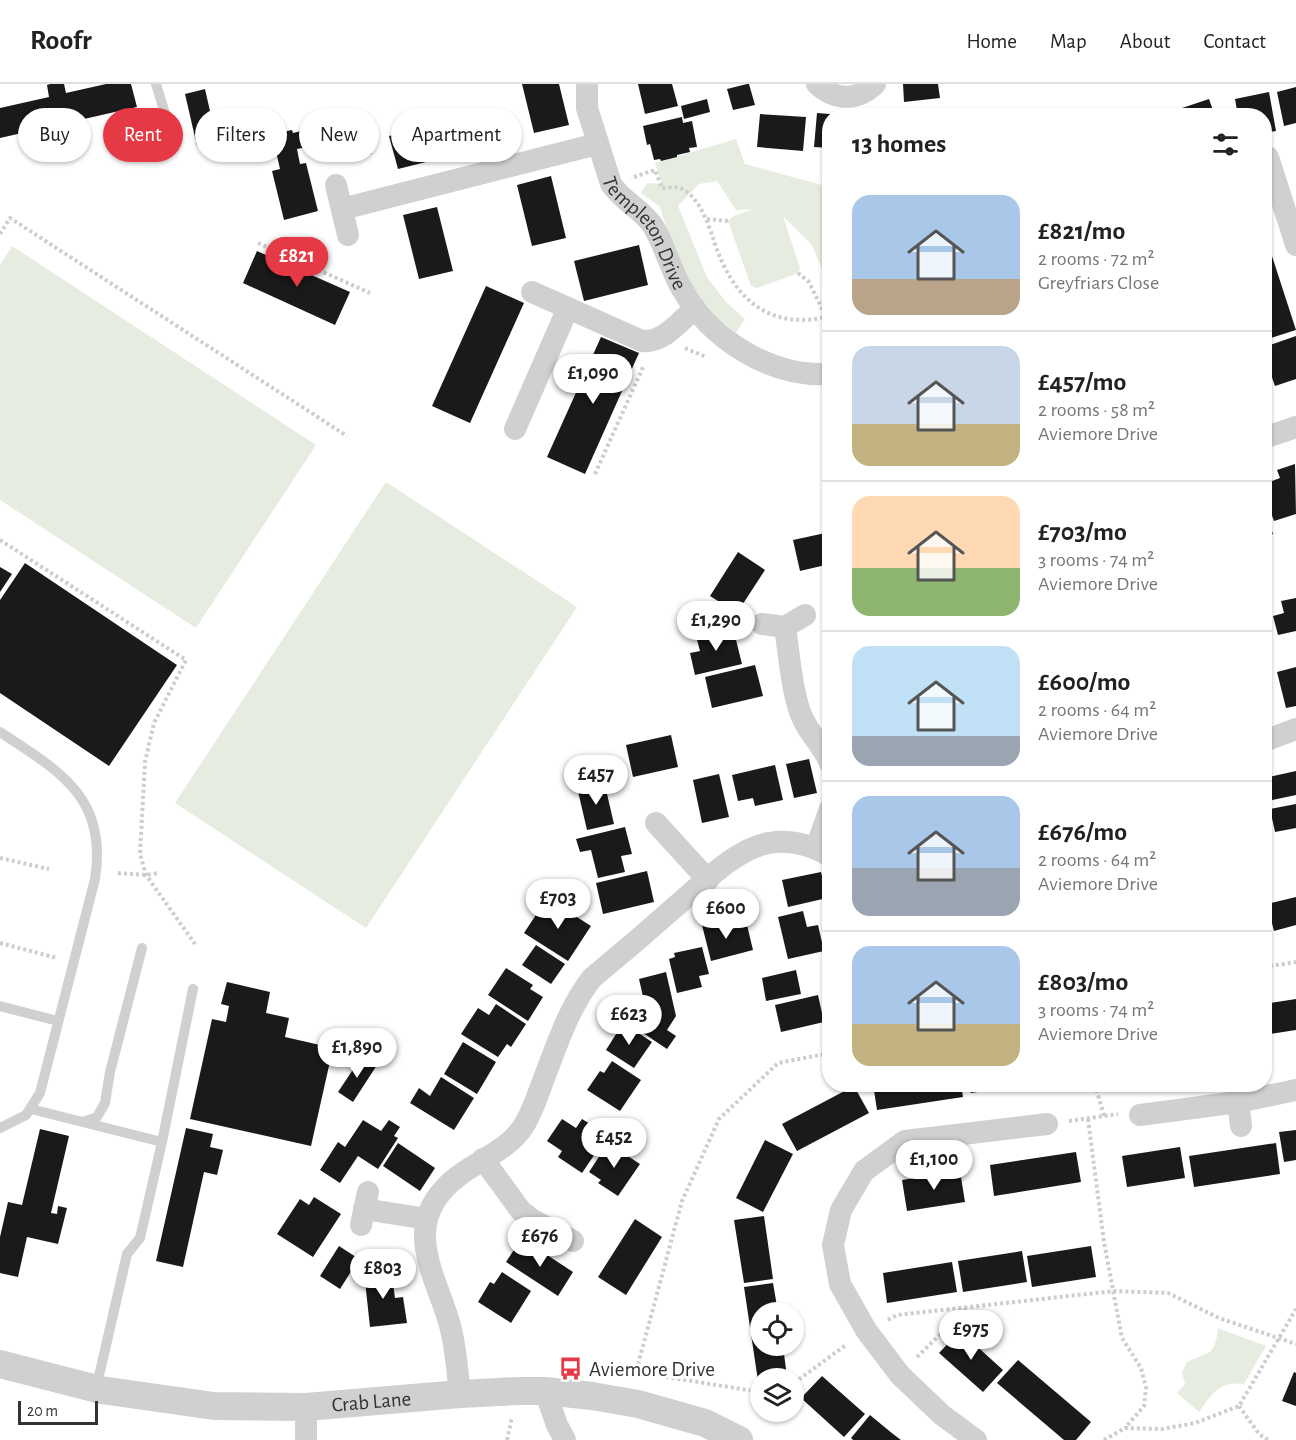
<!DOCTYPE html>
<meta charset="utf-8">
<style>
body{margin:0;font-family:"Alegreya Sans",sans-serif;background:#f6f6f6;color:#222;height:100vh;display:flex;flex-direction:column;font-size:22px;white-space:nowrap}
*{box-sizing:border-box;margin:0}
p{font-size:20px;color:#767676}
.icon{flex:none;width:33px;height:33px;fill:none;stroke:currentColor;stroke-width:2;stroke-linecap:round;stroke-linejoin:round}
.map{position:relative;flex:1;overflow:hidden}
.side{position:absolute;left:822px;top:24px;width:450px;height:984px;display:flex;flex-direction:column;background:#fff;border-radius:24px;box-shadow:0 2px 4px #0004}
.side>*{flex:none}
.guide{position:absolute;left:18px;top:24px;width:570px;height:54px;display:flex;gap:12px}
.controls{position:absolute;left:750px;top:1218px;display:grid;gap:12px}
.controls a{display:grid;place-items:center;width:54px;height:54px;border-radius:50%;background:#fff;box-shadow:0 2px 4px #0004;font-size:30px}
.scale{position:absolute;left:18px;bottom:15px;width:80px;box-sizing:border-box;padding-left:6px;border:3px solid #333;border-top:0;font-size:16px;line-height:21px;white-space:nowrap;color:#333;-webkit-text-stroke:4px #fff;paint-order:stroke}
.price{position:absolute;translate:-50% -51px;padding:0 14px;border-radius:21px;background:#fff;color:#222;font-size:20px;line-height:39px;filter:drop-shadow(0 2px 3px #0008)}
.price::after{content:'';position:absolute;left:50%;top:36px;width:18px;height:14px;margin-left:-9px;background:inherit;clip-path:polygon(0 0,100% 0,50% 100%)}
.price.active{background:#e63946;color:#fff}
ul{padding:0;list-style:none}
li{display:flex;align-items:center;gap:18px;height:150px;padding:0 30px}
li+li{border-top:2px solid #e0e0e0}
li span{display:grid;place-items:center;flex:none;width:168px;height:120px;border-radius:18px;color:#555}
li>.icon{margin-inline-start:auto}
span .icon{width:72px;height:72px;fill:#fffc;stroke-width:1}
li b{font-size:26px}
h2{display:flex;justify-content:space-between;align-items:center;height:72px;padding:0 30px;font-size:26px}
.pill{padding:0 21px;border-radius:27px;background:#fff;box-shadow:0 2px 4px #0004;font-size:21px;line-height:54px}
.pill.active{background:#e63946;color:#fff}
header{display:flex;align-items:center;gap:36px;box-sizing:border-box;height:84px;padding:0 30px;background:#fff;border-bottom:2px solid #e0e0e0}
header strong{font-size:28px}
nav{display:flex;gap:33px;margin-inline-start:auto;font-size:21px}
.map>svg:first-child{display:block}
.green{fill:#e6ecdf}
.building{fill:#1a1a1a}
.lines{fill:none;stroke-linecap:round;stroke-linejoin:round}
.path{stroke:#cdcdcd;stroke-width:4;stroke-dasharray:3 3;stroke-linecap:butt}
.service{stroke:#d0d0d0;stroke-width:10}
.minor{stroke:#d0d0d0;stroke-width:22}
.tertiary{stroke:#d0d0d0;stroke-width:28}
.labels{text-anchor:middle;stroke-width:6;stroke-linejoin:round;paint-order:stroke}
.street-label{font-size:21px;fill:#333;stroke:#fff}
.poi-label{font-size:21px;fill:#333;stroke:#fff;text-anchor:start}
</style>
<header>
<strong>Roofr</strong>
<nav><a>Home</a><a>Map</a><a>About</a><a>Contact</a></nav>
</header>
<div class="map">
<svg width="1296" height="1356" viewBox="0 0 1296 1356">
<rect width="100%" height="100%" fill="#fff"/>
<!-- green -->
<path class="green" d="M 736,55 L 745,80 L 829,103 L 829,264 L 828,261 L 827,195 L 811,160 L 783,132 L 800,184 L 798,189 L 757,204 L 751,202 L 728,137 L 732,133 L 753,125 L 736,126 L 717,97 L 699,100 L 678,122 L 707,193 L 726,218 L 745,235 L 736,249 L 715,231 L 693,204 L 674,168 L 660,123 L 641,109 L 647,99 L 662,100 L 655,79 Z
M 12,162 L 316,361 L 196,544 L 0,416 L 0,181 Z
M 386,398 L 577,523 L 366,844 L 175,719 Z
M 1218,1244 L 1266,1262 L 1244,1300 C 1219,1297 1212,1310 1199,1328 L 1177,1309 L 1185,1300 L 1182,1288 L 1187,1278 C 1210,1267 1215,1272 1218,1244 Z"/>
<!-- building -->
<path class="building" d="M 50,0 L 64,0 L 66,9 L 106,0 L 131,0 L 137,23 L 0,54 L 0,24 L 49,13 L 47,1 Z
M 522,0 L 559,0 L 569,41 L 534,49 Z
M 638,0 L 672,0 L 678,22 L 645,30 Z
M 747,0 L 749,0 L 755,21 L 733,26 L 727,5 Z
M 903,0 L 938,0 L 940,14 L 904,18 Z
M 1296,3 L 1296,39 L 1284,42 L 1277,8 Z
M 205,5 L 217,58 L 197,62 L 185,10 Z
M 1269,8 L 1276,47 L 1264,49 L 1264,32 L 1238,32 L 1235,15 Z
M 707,15 L 710,28 L 684,35 L 681,22 Z
M 1209,15 L 1215,32 L 1161,32 L 1161,31 Z
M 817,29 L 830,30 L 830,64 L 814,63 Z
M 760,30 L 806,33 L 803,67 L 757,63 Z
M 329,32 L 332,44 L 364,36 L 372,70 L 340,77 L 336,63 L 319,67 L 317,61 L 297,65 L 300,80 L 306,79 L 318,127 L 284,136 L 272,87 L 280,85 L 272,50 L 292,46 L 293,49 L 313,44 L 311,36 Z
M 489,32 L 495,56 L 445,69 L 446,73 L 398,85 L 389,52 L 437,39 L 439,44 Z
M 682,33 L 683,39 L 692,37 L 697,63 L 689,64 L 690,68 L 677,71 L 677,73 L 661,77 L 660,75 L 654,76 L 650,60 L 647,61 L 643,42 Z
M 551,92 L 566,154 L 532,162 L 517,101 Z
M 437,123 L 453,187 L 419,195 L 403,131 Z
M 639,161 L 648,201 L 584,217 L 574,177 Z
M 257,167 L 350,208 L 335,241 L 243,199 Z
M 1271,169 L 1296,246 L 1264,256 L 1264,171 Z
M 486,202 L 524,219 L 470,339 L 432,322 Z
M 1296,252 L 1296,295 L 1275,302 L 1264,271 L 1264,263 Z
M 601,253 L 639,269 L 585,390 L 547,373 Z
M 1295,380 L 1296,430 L 1274,437 L 1264,410 L 1264,400 L 1280,394 L 1277,386 Z
M 1264,427 L 1273,450 L 1264,453 Z
M 830,448 L 830,480 L 800,487 L 793,456 Z
M 738,468 L 765,486 L 737,529 L 710,512 Z
M 25,479 L 177,581 L 109,682 L 0,609 L 0,516 Z
M 0,483 L 12,490 L 0,508 Z
M 1296,514 L 1296,547 L 1278,551 L 1273,532 L 1284,529 L 1281,517 Z
M 733,544 L 742,580 L 695,591 L 690,569 L 700,567 L 696,552 Z
M 755,581 L 763,612 L 712,624 L 705,593 Z
M 1296,583 L 1296,622 L 1286,624 L 1277,588 Z
M 671,651 L 678,683 L 633,693 L 626,661 Z
M 809,675 L 817,709 L 794,714 L 786,680 Z
M 775,681 L 783,716 L 755,722 L 753,714 L 738,717 L 732,691 Z
M 1296,687 L 1296,711 L 1268,717 L 1264,694 Z
M 719,690 L 729,733 L 702,739 L 693,696 Z
M 604,697 L 614,740 L 587,746 L 577,703 Z
M 1296,720 L 1296,744 L 1275,748 L 1270,725 Z
M 625,743 L 632,770 L 621,772 L 625,788 L 598,794 L 591,766 L 580,768 L 576,755 Z
M 647,787 L 654,818 L 603,830 L 596,799 Z
M 821,788 L 827,814 L 788,823 L 782,796 Z
M 1296,813 L 1296,841 L 1274,847 L 1267,820 Z
M 547,814 L 591,842 L 568,877 L 524,849 Z
M 803,827 L 807,843 L 818,841 L 824,867 L 788,875 L 778,833 Z
M 728,834 L 731,845 L 747,841 L 753,866 L 711,877 L 702,841 Z
M 536,861 L 565,880 L 551,900 L 522,881 Z
M 702,863 L 709,890 L 699,892 L 702,903 L 677,909 L 669,875 L 675,873 L 674,869 Z
M 506,884 L 533,901 L 530,905 L 543,913 L 528,937 L 488,911 Z
M 796,886 L 801,910 L 766,917 L 762,894 Z
M 666,888 L 676,932 L 667,946 L 676,952 L 667,965 L 637,945 L 647,930 L 639,895 Z
M 227,898 L 270,908 L 266,929 L 289,934 L 285,953 L 333,964 L 311,1062 L 190,1035 L 212,935 L 226,938 L 229,922 L 221,920 Z
M 818,911 L 824,938 L 781,948 L 775,921 Z
M 1296,915 L 1296,946 L 1264,951 L 1264,920 Z
M 496,920 L 526,940 L 511,963 L 507,960 L 498,973 L 461,950 L 478,924 L 489,931 Z
M 623,939 L 652,958 L 634,984 L 606,966 Z
M 463,958 L 496,978 L 477,1010 L 444,990 Z
M 362,972 L 377,981 L 353,1018 L 338,1008 Z
M 612,977 L 641,996 L 620,1027 L 587,1006 L 600,987 L 604,989 Z
M 441,993 L 474,1014 L 454,1046 L 410,1019 L 419,1004 L 430,1012 Z
M 873,1000 L 961,1000 L 963,1013 L 877,1026 Z
M 969,1000 L 1017,1000 L 1017,1002 L 971,1009 Z
M 854,1002 L 869,1029 L 797,1067 L 782,1040 Z
M 562,1035 L 576,1044 L 582,1035 L 595,1043 L 589,1053 L 601,1061 L 582,1089 L 558,1073 L 562,1067 L 547,1057 Z
M 363,1036 L 381,1047 L 389,1036 L 400,1043 L 394,1052 L 398,1054 L 378,1085 L 358,1072 L 340,1099 L 320,1086 L 338,1058 L 345,1063 Z
M 186,1044 L 213,1050 L 210,1063 L 223,1066 L 217,1091 L 204,1088 L 183,1183 L 156,1177 Z
M 40,1045 L 69,1052 L 51,1129 L 57,1130 L 58,1122 L 67,1124 L 58,1160 L 27,1153 L 18,1193 L 0,1189 L 0,1153 L 8,1118 L 22,1121 Z
M 1296,1046 L 1296,1076 L 1284,1078 L 1279,1048 Z
M 765,1056 L 793,1070 L 763,1128 L 736,1114 Z
M 398,1059 L 435,1084 L 420,1107 L 383,1082 Z
M 608,1059 L 640,1080 L 618,1112 L 598,1099 L 601,1096 L 589,1088 Z
M 1276,1059 L 1280,1090 L 1194,1103 L 1189,1072 Z
M 1180,1063 L 1185,1094 L 1127,1103 L 1122,1072 Z
M 1076,1068 L 1081,1098 L 994,1112 L 990,1081 Z
M 960,1087 L 965,1118 L 907,1127 L 902,1096 Z
M 314,1113 L 341,1130 L 313,1173 L 277,1150 L 300,1115 L 309,1121 Z
M 764,1132 L 773,1195 L 744,1199 L 734,1136 Z
M 635,1135 L 662,1153 L 626,1211 L 598,1193 Z
M 519,1158 L 539,1171 L 541,1167 L 573,1188 L 558,1212 L 506,1178 Z
M 339,1162 L 359,1175 L 340,1205 L 320,1192 Z
M 1091,1162 L 1096,1193 L 1032,1203 L 1027,1172 Z
M 1022,1167 L 1027,1198 L 963,1208 L 958,1177 Z
M 952,1178 L 957,1208 L 887,1219 L 883,1189 Z
M 391,1185 L 395,1214 L 403,1213 L 407,1239 L 370,1243 L 364,1188 Z
M 502,1188 L 531,1207 L 511,1239 L 478,1218 L 490,1198 L 494,1200 Z
M 773,1199 L 778,1228 L 760,1228 L 760,1262 L 783,1262 L 787,1293 L 760,1294 L 760,1297 L 758,1297 L 744,1203 Z
M 960,1247 L 1003,1286 L 983,1308 L 939,1269 Z
M 1018,1276 L 1091,1338 L 1076,1356 L 1064,1356 L 997,1299 Z
M 1294,1288 L 1296,1289 L 1296,1322 L 1282,1317 Z
M 822,1292 L 865,1330 L 844,1353 L 801,1314 Z
M 870,1331 L 893,1350 L 901,1356 L 853,1356 L 851,1354 Z"/>
<g class="lines">
<!-- path -->
<path class="path" d="M 634,93 L 655,86 L 662,104 C 667,104 674,102 680,104 C 699,112 708,139 714,157 C 732,213 768,248 830,232
M 707,135 L 728,137
M 0,150 L 10,134 L 347,352
M 258,159 L 370,209
M 798,189 L 809,198 L 826,233
M 685,264 L 706,273
M 595,390 L 644,281
M 0,456 L 186,576 L 154,639 L 145,678 L 140,770 L 146,791 L 195,860
M 0,774 L 49,785
M 118,789 L 146,791 L 159,789
M 0,859 L 57,874
M 1264,883 L 1296,878
M 1095,1000 L 1104,1032
M 1088,1035 L 1104,1158 L 1122,1254 L 1141,1284 L 1146,1304 L 1144,1322 L 1125,1344
M 1069,1037 L 1118,1030
M 888,1236 L 897,1231 L 1114,1207 L 1168,1209 L 1219,1234 L 1296,1260
M 917,1273 L 967,1224
M 626,1288 L 636,1288 L 682,1117 L 719,1035 L 778,979 L 830,969
M 636,1288 L 760,1308
M 794,1299 L 846,1261
M 1239,1322 L 1259,1350 L 1268,1356
M 507,1356 L 512,1333
M 1104,1356 L 1125,1344 L 1162,1345 L 1195,1339 L 1239,1322 L 1296,1225"/>
<!-- service -->
<path class="service" d="M 156,0 L 167,36
M 0,648 C 59,687 108,713 95,795 L 40,1009 L 26,1031 L 0,1044
M 0,922 L 58,937
M 31,1025 L 162,1058 L 140,1154 L 127,1170 L 96,1305
M 83,1038 L 97,1033 L 105,1019 L 110,988 L 142,864
M 162,1058 L 193,905"/>
<!-- minor -->
<g class="minor">
<path id="s1" d="M 587,0 L 587,24 L 611,100 C 623,118 642,125 653,142 C 665,161 670,185 682,205 C 710,255 771,294 830,290"/>
<path d="M 817,0 C 835,17 858,17 875,0"/>
<path d="M 1264,74 L 1268,73 L 1296,161"/>
<path d="M 336,101 L 348,151"/>
<path d="M 342,125 L 597,60"/>
<path d="M 532,208 L 642,257 C 664,259 680,237 695,224"/>
<path d="M 515,345 L 568,224"/>
<path d="M 1264,354 L 1296,343"/>
<path d="M 762,540 L 785,543 L 805,531"/>
<path d="M 785,543 C 789,569 792,612 803,635 C 810,651 823,662 830,679"/>
<path d="M 1264,657 L 1296,645"/>
<path d="M 656,739 L 708,796"/>
<path d="M 816,764 L 830,725"/>
<path d="M 1238,1018 L 1296,1006"/>
<path d="M 1140,1031 L 1238,1018 L 1241,1042"/>
<path d="M 483,1075 L 521,1127 L 533,1136 L 573,1157"/>
<path d="M 364,1125 L 427,1135"/>
<path d="M 361,1141 L 368,1108"/>
<path d="M 545,1307 L 557,1341 L 565,1356"/>
<path d="M 460,1310 C 457,1286 456,1261 449,1238 C 436,1193 405,1147 444,1105 C 466,1080 504,1071 523,1043 C 532,1029 537,1013 543,997 C 557,961 568,925 592,894 C 620,871 648,847 675,823 C 700,802 736,764 769,759 C 791,755 811,761 830,772"/>
<path d="M 306,1323 L 306,1356"/>
<path d="M 976,1356 L 942,1331 L 900,1291 L 866,1246 L 840,1200 L 833,1161 L 841,1126 L 864,1087 L 905,1057 L 1047,1040"/>
</g>
<!-- tertiary -->
<path class="tertiary" id="s2" d="M 0,1280 L 101,1306 L 214,1322 L 306,1323 L 460,1310 L 517,1307 L 545,1307 L 592,1312 L 638,1320 L 705,1339 L 739,1356"/>
</g>
<!-- icons -->
<defs>
<symbol id="bus-bare" viewBox="-9 -9 18 18"><path d="M-5-6H5V4H4V6H2V4H-2V6H-4V4H-5ZM-3.5-4V0h7V-4ZM-3.5 1.2v1.5H-2V1.2ZM2 1.2v1.5H3.5V1.2Z" fill="#e63946" stroke="#fff" stroke-width="2.5" paint-order="stroke"/></symbol>
</defs>
<g fill-rule="evenodd">
<use href="#bus-bare" x="554" y="1268" width="33" height="33"/>
</g>
<g class="labels">
<!-- street labels -->
<g class="street-label">
<text dy="7" stroke="none"><textPath href="#s1" startOffset="164">Templeton Drive</textPath></text>
<text dy="7" stroke="none"><textPath href="#s2" startOffset="376">Crab Lane</textPath></text>
</g>
<!-- poi labels -->
<g class="poi-label">
<text x="589" y="1292">Aviemore Drive</text>
</g>
</g>
</svg>
<div class="controls">
<a><svg class="icon" aria-label="locate" viewBox="0 0 24 24"><circle cx="12" cy="12" r="6"/><path d="M12 2v4M12 18v4M2 12h4M18 12h4"/></svg></a>
<a><svg class="icon" aria-label="layers" viewBox="0 0 24 24"><path d="M12 4l9 5-9 5-9-5zM3 14l9 5 9-5"/></svg></a>
</div>
<div class="scale">20 m</div>
<b class="price active" style="left:297px;top:204px">£821</b>
<b class="price" style="left:593px;top:321px">£1,090</b>
<b class="price" style="left:716px;top:568px">£1,290</b>
<b class="price" style="left:596px;top:722px">£457</b>
<b class="price" style="left:558px;top:846px">£703</b>
<b class="price" style="left:726px;top:856px">£600</b>
<b class="price" style="left:629px;top:962px">£623</b>
<b class="price" style="left:357px;top:995px">£1,890</b>
<b class="price" style="left:614px;top:1085px">£452</b>
<b class="price" style="left:934px;top:1107px">£1,100</b>
<b class="price" style="left:540px;top:1184px">£676</b>
<b class="price" style="left:383px;top:1216px">£803</b>
<b class="price" style="left:971px;top:1277px">£975</b>
<div class="guide">
<a class="pill">Buy</a>
<a class="pill active">Rent</a>
<a class="pill">Filters</a>
<a class="pill">New</a>
<a class="pill">Apartment</a>
</div>
<section class="side">
<h2>13 homes<svg class="icon" aria-label="filters" viewBox="0 0 24 24"><path d="M4 7h16M4 17h16"/><circle cx="9" cy="7" r="2"/><circle cx="15" cy="17" r="2"/></svg></h2>
<ul>
<li><span style="background:linear-gradient(#a9c7e8 70%,#b9a48a 0)"><svg class="icon" aria-label="home" viewBox="0 0 24 24"><path d="M3 11l9-7 9 7M6 9v11h12V9"/></svg></span><div><b>£821/mo</b><p>2 rooms · 72 m²</p><p>Greyfriars Close</p></div></li>
<li><span style="background:linear-gradient(#c9d6e8 65%,#c2b280 0)"><svg class="icon" aria-label="home" viewBox="0 0 24 24"><path d="M3 11l9-7 9 7M6 9v11h12V9"/></svg></span><div><b>£457/mo</b><p>2 rooms · 58 m²</p><p>Aviemore Drive</p></div></li>
<li><span style="background:linear-gradient(#ffd9b3 60%,#8fb573 0)"><svg class="icon" aria-label="home" viewBox="0 0 24 24"><path d="M3 11l9-7 9 7M6 9v11h12V9"/></svg></span><div><b>£703/mo</b><p>3 rooms · 74 m²</p><p>Aviemore Drive</p></div></li>
<li><span style="background:linear-gradient(#bfe0f5 75%,#9aa5b1 0)"><svg class="icon" aria-label="home" viewBox="0 0 24 24"><path d="M3 11l9-7 9 7M6 9v11h12V9"/></svg></span><div><b>£600/mo</b><p>2 rooms · 64 m²</p><p>Aviemore Drive</p></div></li>
<li><span style="background:linear-gradient(#a9c7e8 60%,#9aa5b1 0)"><svg class="icon" aria-label="home" viewBox="0 0 24 24"><path d="M3 11l9-7 9 7M6 9v11h12V9"/></svg></span><div><b>£676/mo</b><p>2 rooms · 64 m²</p><p>Aviemore Drive</p></div></li>
<li><span style="background:linear-gradient(#a9c7e8 65%,#c2b280 0)"><svg class="icon" aria-label="home" viewBox="0 0 24 24"><path d="M3 11l9-7 9 7M6 9v11h12V9"/></svg></span><div><b>£803/mo</b><p>3 rooms · 74 m²</p><p>Aviemore Drive</p></div></li>
</ul>
</section>
</div>
